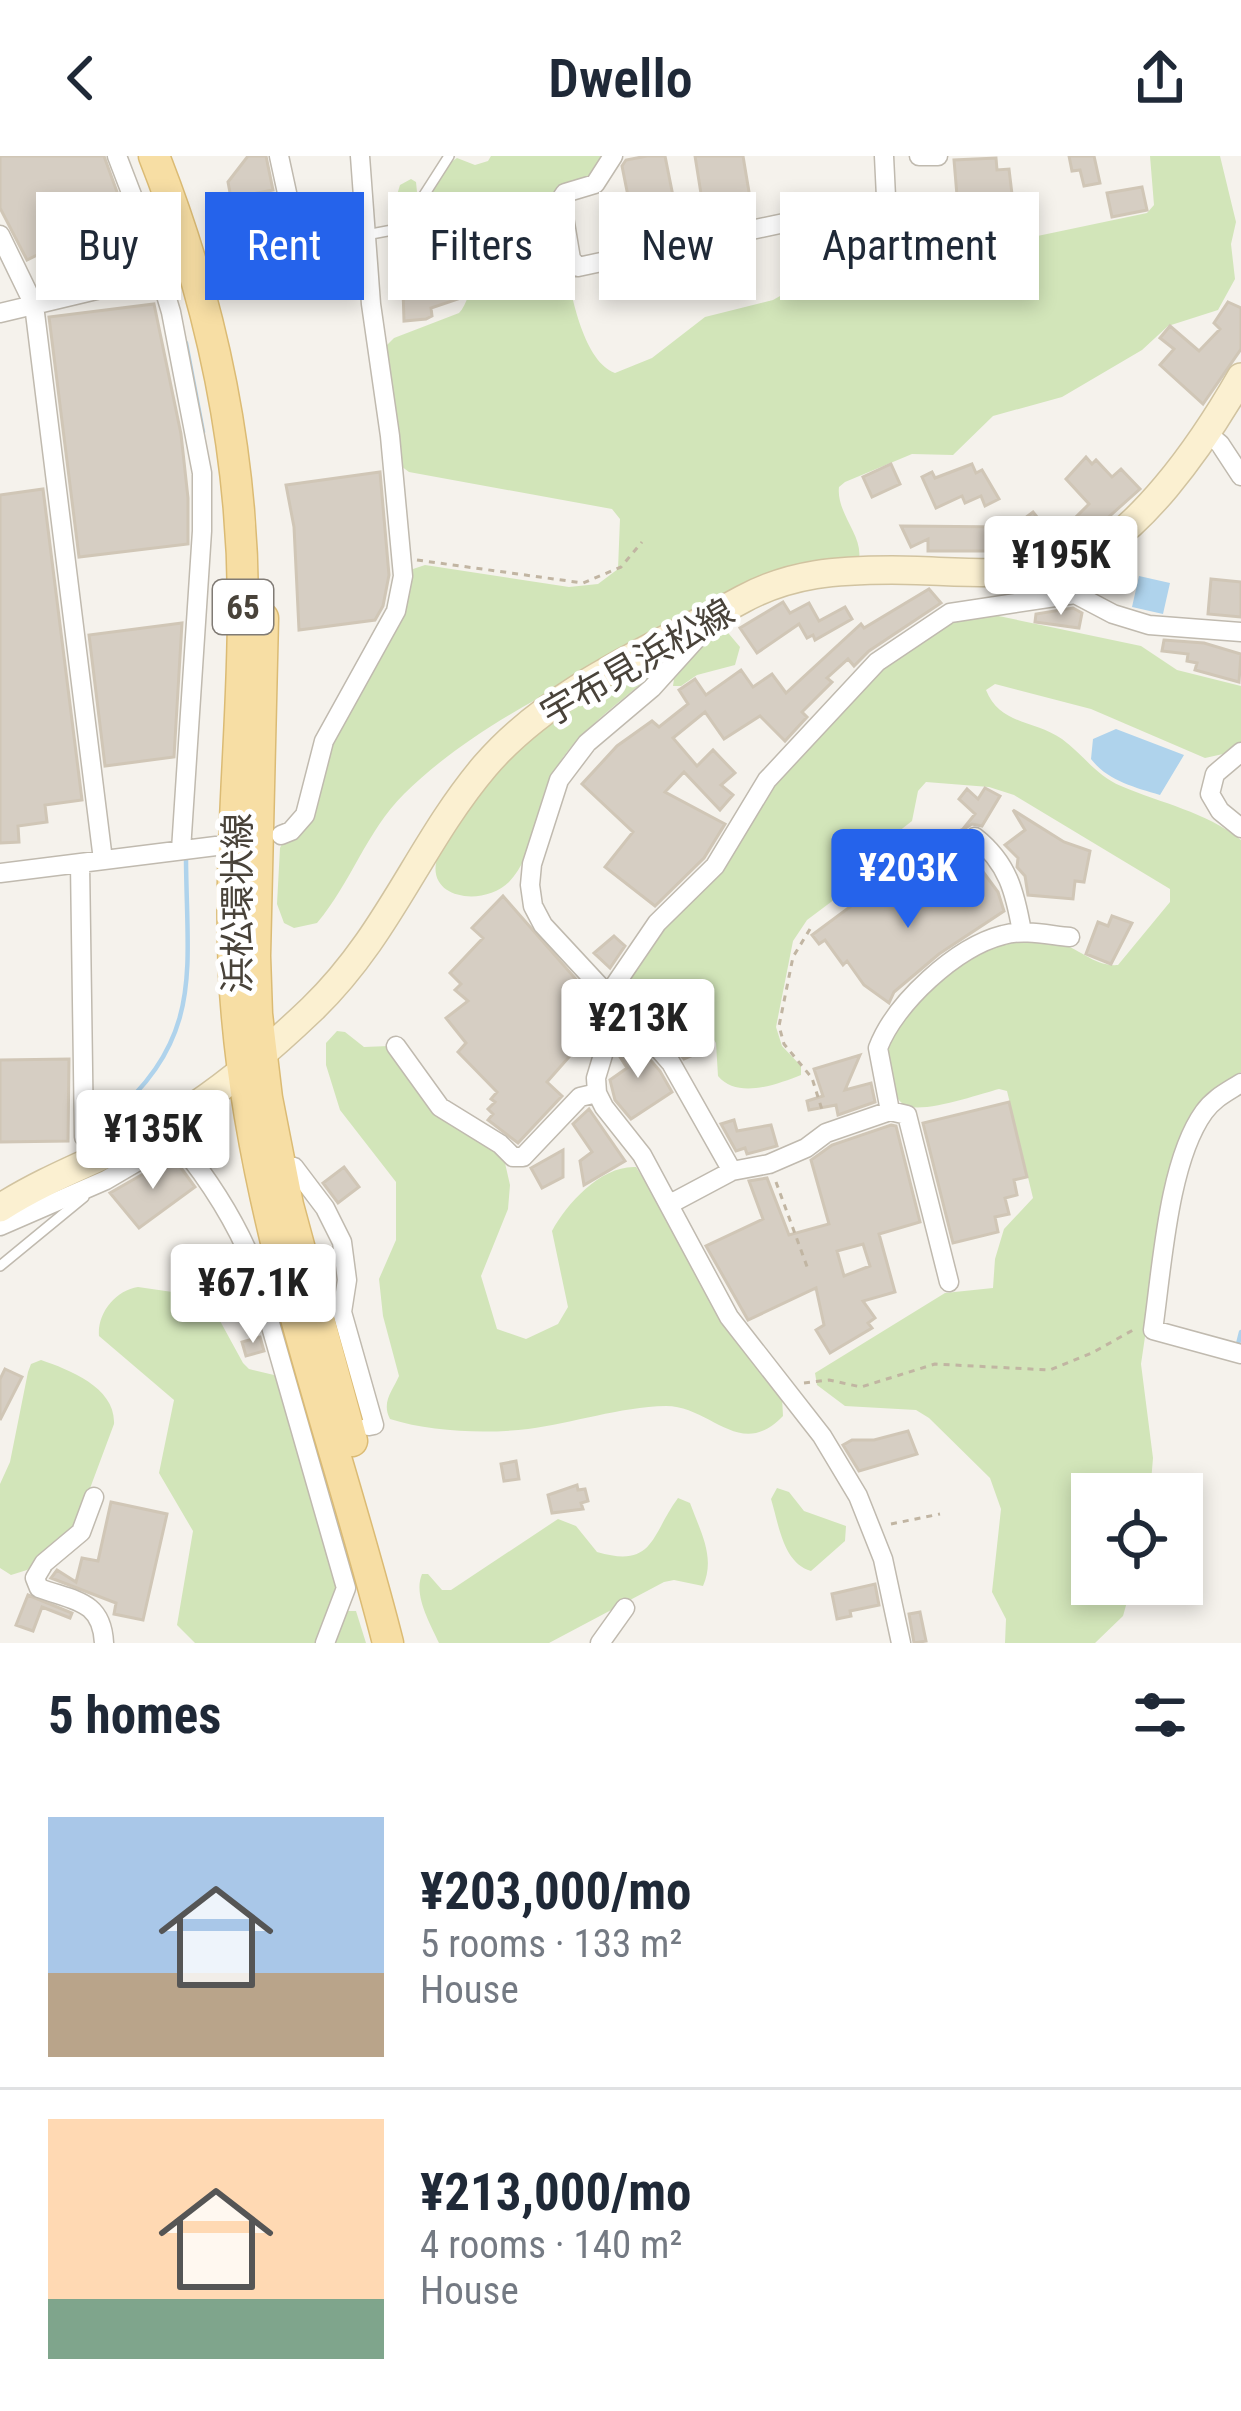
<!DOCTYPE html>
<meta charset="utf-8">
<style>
body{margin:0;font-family:"Roboto Condensed","Noto Sans JP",sans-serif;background:#f2f2f3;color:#1f2937;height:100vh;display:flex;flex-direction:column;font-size:45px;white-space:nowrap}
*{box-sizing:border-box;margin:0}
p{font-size:39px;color:#747a83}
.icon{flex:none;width:66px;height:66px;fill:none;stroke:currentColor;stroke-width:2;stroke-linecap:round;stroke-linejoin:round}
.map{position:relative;height:1487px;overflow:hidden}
.sheet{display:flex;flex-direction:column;background:#fff;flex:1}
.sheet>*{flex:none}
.hud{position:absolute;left:36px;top:36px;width:1170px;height:108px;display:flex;gap:24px}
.tools{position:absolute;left:1071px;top:1317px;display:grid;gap:24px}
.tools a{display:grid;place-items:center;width:132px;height:132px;border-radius:0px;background:#fff;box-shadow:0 6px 18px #0003;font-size:60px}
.price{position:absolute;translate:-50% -102px;padding:0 27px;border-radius:12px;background:#fff;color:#222;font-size:39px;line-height:78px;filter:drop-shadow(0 3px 6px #0008)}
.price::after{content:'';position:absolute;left:50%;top:72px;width:36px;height:27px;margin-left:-18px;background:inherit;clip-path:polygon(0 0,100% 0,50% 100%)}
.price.selected{background:#2563eb;color:#fff}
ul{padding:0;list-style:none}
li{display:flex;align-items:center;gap:36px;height:300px;padding:0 48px}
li+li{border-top:3px solid #e0e1e3}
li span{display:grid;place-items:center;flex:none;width:336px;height:240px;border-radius:0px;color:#555}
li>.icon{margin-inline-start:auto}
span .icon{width:144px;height:144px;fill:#fffc;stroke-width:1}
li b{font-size:51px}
h2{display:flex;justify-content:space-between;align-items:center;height:144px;padding:0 48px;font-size:51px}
.tag{padding:0 42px;border-radius:0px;background:#fff;box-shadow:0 6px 18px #0003;font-size:42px;line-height:108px}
.tag.selected{background:#2563eb;color:#fff}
header{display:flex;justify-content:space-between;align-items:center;height:156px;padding:0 48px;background:#fff;font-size:54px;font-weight:600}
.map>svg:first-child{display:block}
.green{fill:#d2e5b9}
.water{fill:#afd3ec}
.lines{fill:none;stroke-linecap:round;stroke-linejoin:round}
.stream{stroke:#afd3ec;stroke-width:4.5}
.building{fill:#d6cec3;stroke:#d0c6b6;stroke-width:3;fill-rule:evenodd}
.service-casing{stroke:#c0baaf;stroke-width:12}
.minor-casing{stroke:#c0baaf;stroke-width:21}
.secondary-casing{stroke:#d1c3a0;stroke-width:30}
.primary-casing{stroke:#dbbb74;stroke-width:33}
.path{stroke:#c1b5a2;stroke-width:3;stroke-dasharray:6 6;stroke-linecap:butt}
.service{stroke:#fff;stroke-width:9}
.minor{stroke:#fff;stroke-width:18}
.secondary{stroke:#fbf0d1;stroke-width:27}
.primary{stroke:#f7dea4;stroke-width:30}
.labels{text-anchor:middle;stroke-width:10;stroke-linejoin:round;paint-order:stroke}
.shield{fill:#fff;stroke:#807b75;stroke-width:3}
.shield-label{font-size:33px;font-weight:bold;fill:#49433a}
.street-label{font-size:36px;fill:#49433a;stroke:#fff}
</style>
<header><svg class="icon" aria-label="back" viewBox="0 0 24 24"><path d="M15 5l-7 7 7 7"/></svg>Dwello<svg class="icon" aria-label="share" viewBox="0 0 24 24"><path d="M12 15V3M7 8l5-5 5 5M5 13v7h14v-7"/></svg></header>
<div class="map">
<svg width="1241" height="1487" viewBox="0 0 1241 1487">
<rect width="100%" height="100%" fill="#f5f2ec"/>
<!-- green -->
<path class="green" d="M 491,0 L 608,0 L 596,20 L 556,50 C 564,91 573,201 615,217 L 652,202 L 705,161 L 773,144 L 826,114 L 889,123 L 898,105 L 961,96 L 1147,57 L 1154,49 L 1150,0 L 1220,0 L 1236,66 L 1231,88 L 1235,123 L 1218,154 L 1168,170 L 1142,194 L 1062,241 L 993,260 L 953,299 L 912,298 L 845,326 L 839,331 C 836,357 863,379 859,403 C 716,463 514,529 404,638 C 366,676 351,727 317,767 L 294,772 L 284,767 L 277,748 L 280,692 L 413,413 L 425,409 L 569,431 L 598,428 L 618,413 L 620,363 L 612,353 L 409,316 L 401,310 L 386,190 L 394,182 L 459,157 C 471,144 475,114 467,98 L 415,84 L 408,75 L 451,6 L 457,2 L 475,9 L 488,5 Z
M 411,23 L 416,26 L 417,36 L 396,66 L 391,59 L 400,29 Z
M 989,458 L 1141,490 L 1177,514 L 1241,530 L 1241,586 L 1223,598 L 1205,602 L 1091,553 L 995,528 L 986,534 C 1000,569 1034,564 1062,583 C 1083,598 1095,619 1121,630 C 1163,648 1204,655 1241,684 L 1241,916 L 1212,935 L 1194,954 L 1168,1024 L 1141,1208 L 1153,1302 L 1150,1338 L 1092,1338 L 1092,1428 L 1132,1428 L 1123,1460 L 1095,1487 L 1005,1487 L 1006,1463 L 992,1436 L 1001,1353 L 990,1322 L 929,1262 L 916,1254 L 845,1250 L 817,1229 L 815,1217 L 945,1137 L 993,1132 L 995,1103 L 1004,1073 L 1033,1042 L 1007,935 L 999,933 C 980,938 917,960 903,948 C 889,937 888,910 884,893 C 926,832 973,771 1057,787 C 1079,791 1094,811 1118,809 L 1170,746 L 1170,733 L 1014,639 L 989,631 L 926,626 L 918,635 L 912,665 L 871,697 L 871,716 L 807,764 L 793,785 L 776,871 L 782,890 L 801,910 L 801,919 C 776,929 737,943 718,920 L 716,887 L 705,870 L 688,866 L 679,856 L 647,867 L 625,845 L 621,831 L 771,626 L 880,509 L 951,462 Z
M 724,472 L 740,491 L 735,509 L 697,519 L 681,530 L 673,530 L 674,523 L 715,475 Z
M 662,501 L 663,508 C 627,543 578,572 553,617 C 534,651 536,698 509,726 C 483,752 420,743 439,697 C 474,613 580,534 662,501 Z
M 337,875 L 345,876 L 364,891 L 389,890 L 421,934 L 493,989 L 505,1007 L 510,1029 L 508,1053 L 481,1120 L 497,1173 L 526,1183 L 558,1168 L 568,1151 L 552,1075 C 567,1047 602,1009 636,1011 L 782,1241 L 783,1260 C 740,1305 711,1250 666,1250 C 619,1251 574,1267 528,1273 C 486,1278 431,1276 390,1263 C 381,1246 393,1234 399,1220 L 383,1160 L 379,1123 L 396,1084 L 396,1026 L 340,954 L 326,909 L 326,887 Z
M 138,1131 L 207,1141 L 243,1207 L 249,1213 L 274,1219 L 278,1224 L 337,1432 L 317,1487 L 195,1487 L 177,1469 L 193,1375 L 159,1317 L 174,1244 L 99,1180 C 97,1157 116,1134 138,1131 Z
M 41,1204 C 70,1214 116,1232 114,1268 L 73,1378 L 27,1414 L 11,1419 L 0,1412 L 0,1328 L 10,1306 L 28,1216 L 31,1208 Z
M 777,1332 L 789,1336 L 804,1355 L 846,1370 L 845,1385 L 811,1415 C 783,1407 779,1369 771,1343 Z
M 678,1342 L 690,1347 C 700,1375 716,1401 703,1430 L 674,1424 L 664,1426 L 549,1487 L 439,1487 C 430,1467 413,1439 422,1418 L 428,1418 L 442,1434 L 451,1434 L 558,1363 L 576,1370 L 597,1396 C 655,1413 651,1378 678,1342 Z
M 348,1455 L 356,1455 L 366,1487 L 332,1487 Z"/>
<!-- water -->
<path class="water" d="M 1139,420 L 1170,427 L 1163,458 L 1132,451 Z
M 1116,573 L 1184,599 L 1160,639 C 1134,631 1108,625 1091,603 L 1093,583 Z"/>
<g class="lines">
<!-- stream -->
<path class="stream" d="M 186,187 L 203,276
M 108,970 L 107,965 C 204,882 187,819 186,704
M 1238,1188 L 1241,1176"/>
</g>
<!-- building -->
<path class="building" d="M 0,0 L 104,0 L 138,94 L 102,112 L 84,76 L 27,104 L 0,52 Z
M 248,0 L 266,0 L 273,34 L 231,42 L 228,26 Z
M 647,0 L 665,0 L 680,75 L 637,85 L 622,10 L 626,4 Z
M 695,0 L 743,0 L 753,60 L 706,69 Z
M 1069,0 L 1094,0 L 1100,27 L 1084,30 L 1080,14 L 1072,15 Z
M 996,2 L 997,14 L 1009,13 L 1017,80 L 961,87 L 954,4 Z
M 1142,31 L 1147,54 L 1112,61 L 1107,37 Z
M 423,100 L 425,122 L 457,119 L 458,143 L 431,152 L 432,160 L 426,163 L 404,165 L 402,102 Z
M 1228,146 L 1241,152 L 1241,193 L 1203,248 L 1160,209 L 1174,193 L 1160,182 L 1170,170 L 1199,195 L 1220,173 L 1214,167 Z
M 154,148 L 181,278 L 188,342 L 188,388 L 79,401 L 49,161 Z
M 1086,301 L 1092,308 L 1096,304 L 1112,321 L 1121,313 L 1140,333 L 1094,374 L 1077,360 L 1089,348 L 1066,323 Z
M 891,308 L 900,328 L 872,341 L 863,321 Z
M 972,308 L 976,317 L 982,314 L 999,343 L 985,350 L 981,340 L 965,347 L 962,340 L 936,352 L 922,321 L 932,316 L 935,322 Z
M 380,316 L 389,419 L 383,450 L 375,464 L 299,474 L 294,371 L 286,329 Z
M 43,333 L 82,644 L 45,649 L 47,666 L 18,670 L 19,686 L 0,687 L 0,339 Z
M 1033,356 L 1061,391 L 1045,395 L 1021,365 Z
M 901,370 L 1009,371 L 1009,395 L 928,395 L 928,383 L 911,391 Z
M 1114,404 L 1119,408 L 1111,419 L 1133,423 L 1130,435 L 1103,429 L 1098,435 L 1087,429 L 1091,417 Z
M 1211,423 L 1241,426 L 1241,461 L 1208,458 Z
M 929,433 L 941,447 L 869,495 L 854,510 L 848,503 L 827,522 L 832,526 L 802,556 L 807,561 L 785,585 L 760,560 L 724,583 L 705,556 L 673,582 L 697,610 L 713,594 L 735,617 L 721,629 L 733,639 L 720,654 L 684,616 L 665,636 L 725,668 L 704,702 L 655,750 L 605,711 L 633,676 L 582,628 L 617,590 L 652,565 L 659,571 L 688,548 L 679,534 L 695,523 L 706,539 L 741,514 L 753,531 L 772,518 L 786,537 L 861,468 L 864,472 Z
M 783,446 L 790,457 L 809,447 L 819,465 L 845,451 L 852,463 L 815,484 L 813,479 L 807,482 L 799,468 L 757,497 L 740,472 Z
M 1073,452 L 1082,457 L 1079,472 L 1035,466 L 1036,458 Z
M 182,467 L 174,601 L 105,610 L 89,479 Z
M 1164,484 L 1204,487 L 1241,498 L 1239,526 L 1195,514 L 1197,507 L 1187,505 L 1188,498 L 1162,495 Z
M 985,632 L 1000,640 L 982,670 L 972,668 L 964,673 L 962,684 L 968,693 L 937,707 L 929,690 L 963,673 L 975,658 L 959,643 L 967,633 L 978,643 Z
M 1013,654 L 1064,686 L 1090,695 L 1084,726 L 1075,725 L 1073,743 L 1028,739 L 1025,720 L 1017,711 L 1018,702 L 1005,689 L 1025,674 Z
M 904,699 L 911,711 L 887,725 L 880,714 Z
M 978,709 L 998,736 L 1004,755 L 939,798 L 894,836 L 889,847 L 864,829 L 847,805 L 843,809 L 825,784 L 819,788 L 812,779 L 882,727 L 907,762 Z
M 503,740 L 595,845 L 596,851 L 589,858 L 598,868 L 547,926 L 562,940 L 518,987 L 488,964 L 493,958 L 488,953 L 495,946 L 491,943 L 497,936 L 458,896 L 466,887 L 446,862 L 468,845 L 455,834 L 461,828 L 450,817 L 483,782 L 472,772 Z
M 1112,760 L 1132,767 L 1111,808 L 1086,798 L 1098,766 L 1108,770 Z
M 614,780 L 625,790 L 610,812 L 594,797 Z
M 683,866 L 694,878 L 704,872 L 712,891 L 684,903 L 663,877 Z
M 628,878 L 660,915 L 672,936 L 631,963 L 615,944 L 610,924 L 627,912 L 620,901 L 629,895 L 620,888 Z
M 860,899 L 845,934 L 871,927 L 875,946 L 838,959 L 836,949 L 809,954 L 807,945 L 823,940 L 814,913 Z
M 69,903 L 68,985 L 0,986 L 0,904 Z
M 1009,946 L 1027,1021 L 1014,1024 L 1017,1039 L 1005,1042 L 1009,1058 L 995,1061 L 998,1076 L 953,1087 L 923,967 Z
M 589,953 L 625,1005 L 584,1029 L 580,1005 L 592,996 L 573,968 Z
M 734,964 L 737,975 L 771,969 L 777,990 L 747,998 L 745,992 L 736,995 L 721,968 Z
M 891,969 L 896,970 L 920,1066 L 879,1078 L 895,1136 L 863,1145 L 875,1162 L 868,1167 L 872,1172 L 830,1197 L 816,1174 L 824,1169 L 816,1132 L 748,1164 L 706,1090 L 763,1063 L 749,1025 L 767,1022 L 789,1079 L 829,1068 L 811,1004 L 832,989 ZM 863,1088 L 870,1110 L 844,1120 L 837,1095 Z
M 563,994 L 563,1021 L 542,1032 L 531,1012 Z
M 173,1001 L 195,1031 L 139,1072 L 110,1037 L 143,1018 L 145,1020 Z
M 344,1011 L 359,1031 L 338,1047 L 323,1027 Z
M 260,1181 L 264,1195 L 246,1200 L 242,1186 Z
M 5,1213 L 22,1221 L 0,1264 L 0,1223 Z
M 908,1275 L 917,1298 L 859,1315 L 843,1289 L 852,1284 L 874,1284 Z
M 516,1305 L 519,1323 L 504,1325 L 501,1308 Z
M 577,1329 L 578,1334 L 585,1333 L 588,1345 L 581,1347 L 583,1353 L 552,1357 L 548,1339 Z
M 111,1346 L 167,1358 L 143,1464 L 114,1458 L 116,1447 L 51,1422 L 57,1414 L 76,1426 L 82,1402 L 98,1405 Z
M 875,1428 L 879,1449 L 850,1455 L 851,1460 L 837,1463 L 832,1438 Z
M 28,1439 L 72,1457 L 70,1462 L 42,1451 L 33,1475 L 16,1469 Z
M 920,1456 L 926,1485 L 914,1487 L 909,1458 Z"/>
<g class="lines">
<defs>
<path id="service" d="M 366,79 L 403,72 L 449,0
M 0,1110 L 84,1041"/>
<path id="minor" d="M 117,0 L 150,86 L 171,156 L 202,317 L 202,375 L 181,694
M 279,0 L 299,92
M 613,0 L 595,28 L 565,37 L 561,43 L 571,103 L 578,111 L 803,63 L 880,53 L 886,41 L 884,0
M 919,0 L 938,0
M 0,79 L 34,149 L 103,704
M 214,111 L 366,79
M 0,157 L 193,111
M 1207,277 L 1220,288 L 1241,320
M 1073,430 L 1075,438 L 1113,458 L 1149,469 L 1241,476
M 693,470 L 699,480 L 652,532 L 587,587 L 559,624 L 532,708 L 530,729 L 533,750 L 543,769 L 608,839 L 612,869 L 596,922 L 597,937 L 604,951 L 642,999 L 729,1161 L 822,1280 L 858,1340 L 883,1403 L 901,1487
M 1241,596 L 1215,618 L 1210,638 L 1220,655 L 1241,672
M 281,679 L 291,675 L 305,659 L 324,585 L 396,455 L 403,420 L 390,280 L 371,148 L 360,0
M 975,681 C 1008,707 1015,736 1022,776
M 80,707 L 84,981
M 0,717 L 216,690
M 608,839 L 657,767 L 715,710 L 767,624 L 877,506 L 950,457 L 1075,438
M 613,854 L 625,854 L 671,907 L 732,1015
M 396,890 L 440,951 L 500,988 L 513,1001 L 523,1001 L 580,941 L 597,937
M 1241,927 C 1227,936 1214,942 1204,956 C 1168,1006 1162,1112 1153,1174 L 1241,1198
M 890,955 L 907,959 L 949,1126
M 294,1011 L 325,1052 L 342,1086 L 347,1124 L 342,1156 L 374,1269 L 369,1270
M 670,1048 L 732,1015 L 769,1008 L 806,992 L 826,977 L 890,955 L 878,892 C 895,847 956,791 1003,779 C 1024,773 1048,779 1070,781
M 0,1070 L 106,1024 L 169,987 L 179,987 C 210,1025 234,1062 253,1108 L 346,1432 L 325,1487
M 94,1341 L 81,1376 L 44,1407 L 35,1422 L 39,1432 C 74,1445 102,1444 104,1487
M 600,1487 L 625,1452"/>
<path id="secondary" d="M 0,1052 C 48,1021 103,1002 154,975 C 211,944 265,898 312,853 C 389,779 419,688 485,610 C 551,533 655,491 743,443 C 791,417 838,414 892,414 C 946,414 1011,423 1064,409 C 1135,390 1206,282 1241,221"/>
<path id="primary" d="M 154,0 C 210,142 242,290 243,443 C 244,581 224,722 237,861 C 256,1077 335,1278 388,1487
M 263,462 L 255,800 L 257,858 L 267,942 L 288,1049 L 352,1285"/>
</defs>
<!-- service casing -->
<use href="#service" class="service-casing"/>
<!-- minor casing -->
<use href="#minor" class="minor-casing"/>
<!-- secondary casing -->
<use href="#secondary" class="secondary-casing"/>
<!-- primary casing -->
<use href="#primary" class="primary-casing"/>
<!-- path -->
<path class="path" d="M 417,404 L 583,427 L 621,411 L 642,386
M 810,773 L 793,801 L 779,870 L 784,888 L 812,922 L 823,957
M 776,1026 L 809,1116
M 804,1227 L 829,1224 L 861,1231 L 935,1208 L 1050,1214 L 1092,1197 L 1133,1174
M 891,1368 L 940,1358"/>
<!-- service -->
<use href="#service" class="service"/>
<!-- minor -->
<use href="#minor" class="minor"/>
<!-- secondary -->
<use href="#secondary" class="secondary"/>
<!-- primary -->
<use href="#primary" class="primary"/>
</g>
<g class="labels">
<!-- shield labels -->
<rect class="shield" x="213" y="424" width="60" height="54" rx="9"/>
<g class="shield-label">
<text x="243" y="463">65</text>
</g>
<!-- street labels -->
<g class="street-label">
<text transform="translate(637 506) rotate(-30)" y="13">宇布見浜松線</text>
<text transform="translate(237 747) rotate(-90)" y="13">浜松環状線</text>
</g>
</g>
</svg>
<div class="tools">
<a><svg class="icon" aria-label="locate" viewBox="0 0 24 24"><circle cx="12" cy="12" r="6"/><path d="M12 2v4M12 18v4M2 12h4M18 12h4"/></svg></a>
</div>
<b class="price" style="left:1061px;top:462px">¥195K</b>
<b class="price selected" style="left:908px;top:775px">¥203K</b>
<b class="price" style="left:638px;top:925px">¥213K</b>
<b class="price" style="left:153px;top:1036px">¥135K</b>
<b class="price" style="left:253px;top:1190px">¥67.1K</b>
<div class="hud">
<a class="tag">Buy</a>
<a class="tag selected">Rent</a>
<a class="tag">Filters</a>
<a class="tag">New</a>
<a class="tag">Apartment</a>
</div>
</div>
<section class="sheet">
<h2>5 homes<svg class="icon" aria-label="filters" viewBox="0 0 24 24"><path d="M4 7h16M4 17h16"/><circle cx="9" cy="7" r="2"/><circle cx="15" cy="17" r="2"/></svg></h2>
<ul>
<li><span style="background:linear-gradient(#a9c7e8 65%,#b9a48a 0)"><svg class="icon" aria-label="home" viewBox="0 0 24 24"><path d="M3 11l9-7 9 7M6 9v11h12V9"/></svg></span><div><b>¥203,000/mo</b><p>5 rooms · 133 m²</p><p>House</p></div></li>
<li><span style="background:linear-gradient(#ffd9b3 75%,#7fa58c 0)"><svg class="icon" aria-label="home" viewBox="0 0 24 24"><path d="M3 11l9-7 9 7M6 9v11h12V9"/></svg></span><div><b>¥213,000/mo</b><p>4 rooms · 140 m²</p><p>House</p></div></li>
</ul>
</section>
